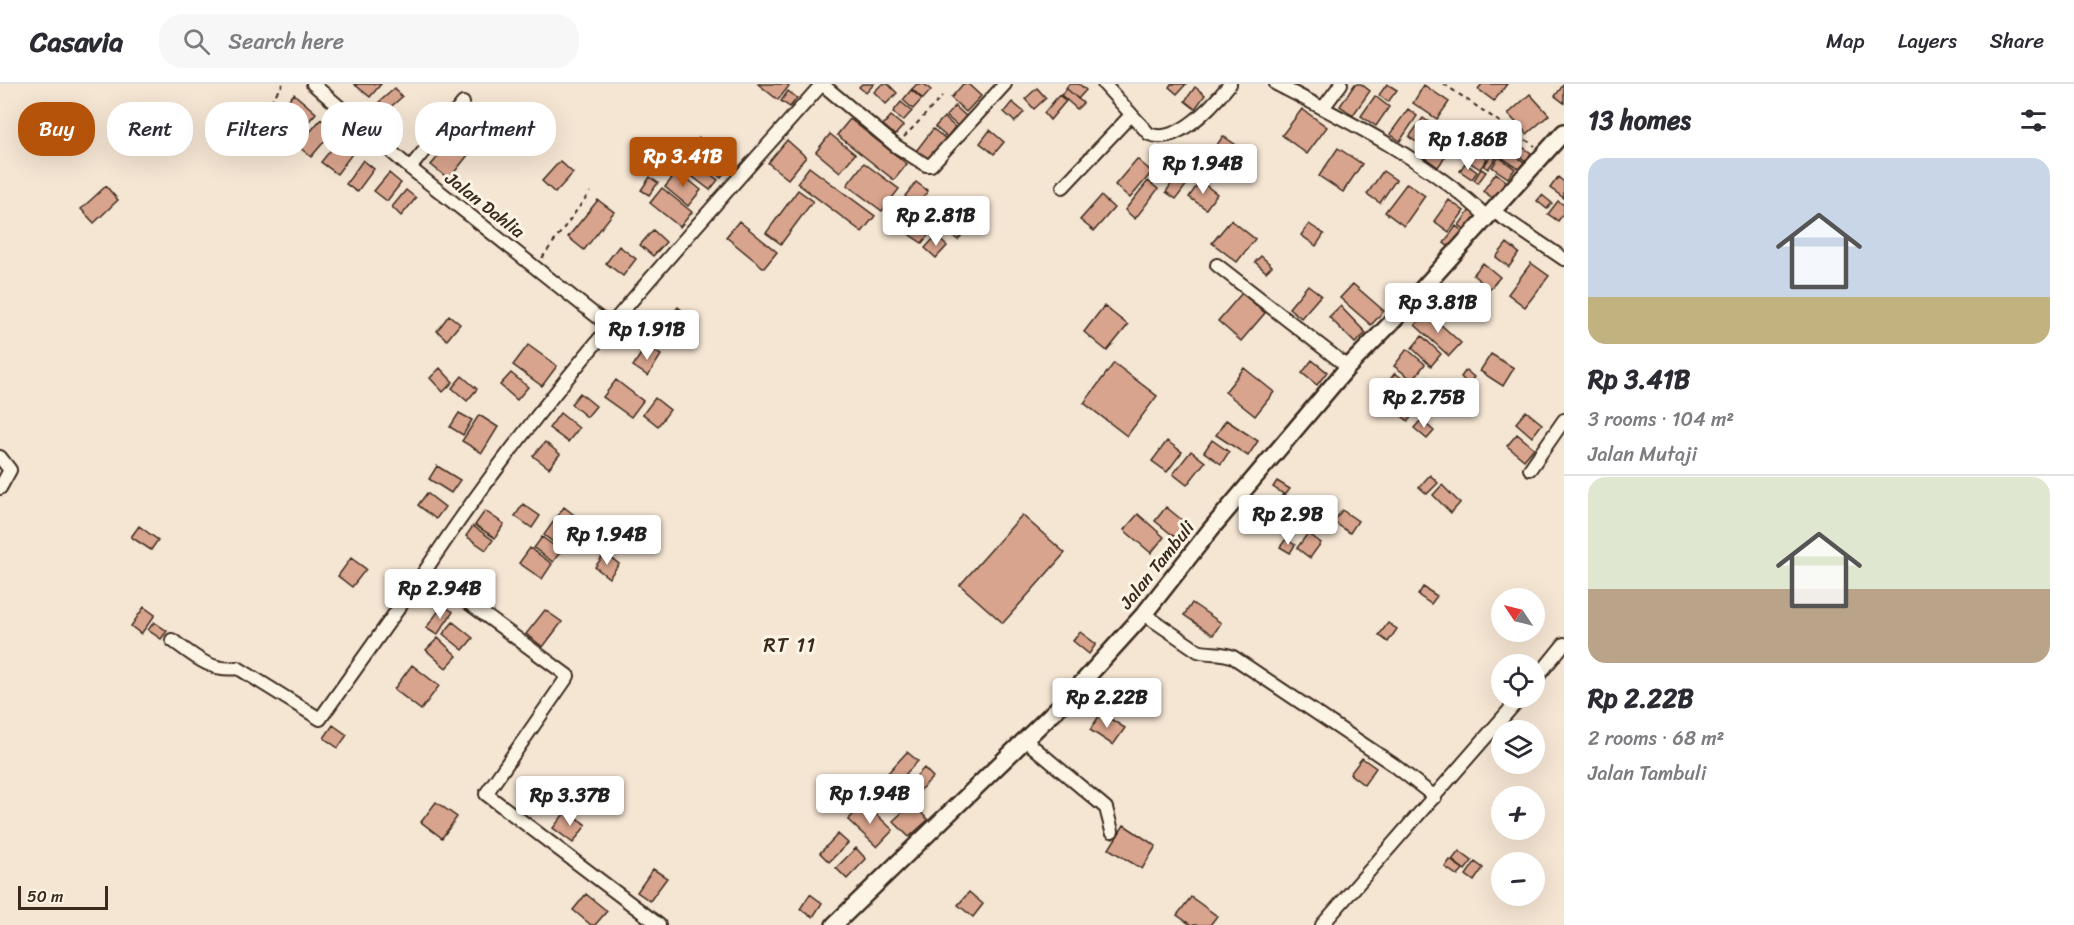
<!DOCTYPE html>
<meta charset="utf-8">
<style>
body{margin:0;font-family:Sriracha,sans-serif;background:#f7f7f7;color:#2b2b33;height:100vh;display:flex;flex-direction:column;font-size:22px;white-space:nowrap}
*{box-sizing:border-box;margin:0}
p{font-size:20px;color:#7c7c81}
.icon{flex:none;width:33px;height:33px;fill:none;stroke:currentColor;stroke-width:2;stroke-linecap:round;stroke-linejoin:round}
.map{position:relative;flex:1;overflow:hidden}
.sheet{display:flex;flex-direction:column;background:#fff;width:510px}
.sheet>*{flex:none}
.top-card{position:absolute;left:18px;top:18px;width:570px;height:54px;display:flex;gap:12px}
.needle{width:39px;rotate:305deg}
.fabs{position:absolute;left:1491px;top:504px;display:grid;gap:12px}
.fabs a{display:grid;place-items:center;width:54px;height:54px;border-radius:50%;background:#fff;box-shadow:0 6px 24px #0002;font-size:30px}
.scale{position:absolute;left:18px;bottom:15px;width:90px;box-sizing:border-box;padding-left:6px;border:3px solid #3b2a1e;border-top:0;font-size:16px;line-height:21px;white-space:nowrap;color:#3b2a1e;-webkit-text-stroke:4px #fcf5e5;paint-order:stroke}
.price{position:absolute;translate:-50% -51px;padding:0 14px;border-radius:6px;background:#fff;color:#222;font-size:20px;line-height:39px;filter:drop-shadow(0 2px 3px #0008)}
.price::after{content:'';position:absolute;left:50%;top:36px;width:18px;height:14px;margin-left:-9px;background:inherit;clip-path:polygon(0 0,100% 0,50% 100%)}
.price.current{background:#b45309;color:#fff}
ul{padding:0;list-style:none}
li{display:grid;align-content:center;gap:12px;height:318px;padding:0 24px}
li+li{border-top:2px solid #e1e1e2}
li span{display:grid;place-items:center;height:186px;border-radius:18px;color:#555}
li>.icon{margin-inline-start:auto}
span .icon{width:108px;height:108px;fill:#fffc;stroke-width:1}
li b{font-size:26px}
h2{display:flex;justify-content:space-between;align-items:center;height:72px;padding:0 24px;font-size:26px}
.pill{padding:0 21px;border-radius:24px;background:#fff;box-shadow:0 6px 24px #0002;font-size:21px;line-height:54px}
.pill.current{background:#b45309;color:#fff}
header{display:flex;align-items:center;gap:36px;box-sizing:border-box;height:84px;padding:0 30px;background:#fff;border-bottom:2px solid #e1e1e2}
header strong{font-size:28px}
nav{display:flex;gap:33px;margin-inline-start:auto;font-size:21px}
.search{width:420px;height:54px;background:#f7f7f7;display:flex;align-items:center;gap:15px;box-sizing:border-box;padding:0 21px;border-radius:24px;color:#7c7c81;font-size:22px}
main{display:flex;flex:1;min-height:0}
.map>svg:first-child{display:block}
.building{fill:#d8a48d;stroke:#3b2a1e;stroke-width:1.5}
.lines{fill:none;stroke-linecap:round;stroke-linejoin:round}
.minor-casing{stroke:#3b2a1e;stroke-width:16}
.tertiary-casing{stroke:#3b2a1e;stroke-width:20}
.path{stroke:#3b2a1e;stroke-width:2;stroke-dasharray:4.5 4.5;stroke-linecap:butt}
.minor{stroke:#fcf5e5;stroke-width:12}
.tertiary{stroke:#fcf5e5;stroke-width:15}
.labels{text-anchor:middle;stroke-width:6;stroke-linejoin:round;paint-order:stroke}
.street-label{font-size:18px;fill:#3b2a1e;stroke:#fcf5e5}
.neighbourhood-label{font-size:20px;letter-spacing:1.5px;fill:#3b2a1e;stroke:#fcf5e5}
</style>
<header>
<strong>Casavia</strong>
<div class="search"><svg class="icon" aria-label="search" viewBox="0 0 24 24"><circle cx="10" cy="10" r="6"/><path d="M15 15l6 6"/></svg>Search here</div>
<nav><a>Map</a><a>Layers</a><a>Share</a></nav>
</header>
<main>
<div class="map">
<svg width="1564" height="841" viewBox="0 0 1564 841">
<rect width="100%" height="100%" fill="#f5e5d3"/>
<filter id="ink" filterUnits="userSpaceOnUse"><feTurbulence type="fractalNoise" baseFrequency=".0167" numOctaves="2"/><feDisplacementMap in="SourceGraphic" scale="12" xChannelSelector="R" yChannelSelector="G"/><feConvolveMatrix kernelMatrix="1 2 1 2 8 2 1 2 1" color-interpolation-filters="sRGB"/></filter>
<g filter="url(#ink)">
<!-- building -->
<path class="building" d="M 354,0 L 381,0 L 370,13 Z
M 758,0 L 786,0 L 789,2 L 778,16 Z
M 862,0 L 874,0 L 866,9 L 859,3 Z
M 882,0 L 888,0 L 897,9 L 886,20 L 874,8 Z
M 917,0 L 924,0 L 931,6 L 923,15 L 912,5 Z
M 963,0 L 968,0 L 981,12 L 966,28 L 951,14 Z
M 1069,0 L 1079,0 L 1086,6 L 1078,15 L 1066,4 Z
M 1171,0 L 1186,0 L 1177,10 L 1169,3 Z
M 1355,0 L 1361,0 L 1370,7 L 1353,31 L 1340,22 Z
M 1387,0 L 1397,6 L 1388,18 L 1379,11 Z
M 1482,0 L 1507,0 L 1494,17 L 1478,5 Z
M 1564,0 L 1564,19 L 1555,12 Z
M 1424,1 L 1449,18 L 1437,35 L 1413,19 Z
M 1195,3 L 1205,11 L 1195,25 L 1185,17 Z
M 395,4 L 402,13 L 386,27 L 378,19 Z
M 1037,4 L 1046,14 L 1034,25 L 1025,15 Z
M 1067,5 L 1083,19 L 1077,25 L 1061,11 Z
M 911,6 L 922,15 L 913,25 L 903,16 Z
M 788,7 L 797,14 L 790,23 L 781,17 Z
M 294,10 L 316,29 L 291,58 L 269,38 Z
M 1530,10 L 1549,31 L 1527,50 L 1508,30 Z
M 1059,11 L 1066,17 L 1050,36 L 1044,29 Z
M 1375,12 L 1389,23 L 1376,42 L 1361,32 Z
M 901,18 L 912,27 L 903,37 L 893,28 Z
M 1012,18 L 1024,28 L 1015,38 L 1004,28 Z
M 955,22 L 967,33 L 958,42 L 946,32 Z
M 1302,25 L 1327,43 L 1307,70 L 1282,51 Z
M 1408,25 L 1417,32 L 1400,57 L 1390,50 Z
M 510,28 L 528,41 L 512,63 L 494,50 Z
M 473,29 L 490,42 L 474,62 L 457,49 Z
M 891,32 L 903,42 L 895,51 L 883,41 Z
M 944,33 L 955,43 L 947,53 L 935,43 Z
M 1423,34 L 1434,42 L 1421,61 L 1409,53 Z
M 321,35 L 334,46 L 311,73 L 298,62 Z
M 850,35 L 907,80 L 894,96 L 837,51 Z
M 1447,40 L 1461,50 L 1438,83 L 1424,73 Z
M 933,45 L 946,55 L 929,77 L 916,67 Z
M 990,46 L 1004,58 L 994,70 L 980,59 Z
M 830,50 L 855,70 L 840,88 L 816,68 Z
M 343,51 L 358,62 L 337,90 L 321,78 Z
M 1223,52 L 1239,63 L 1224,85 L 1208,74 Z
M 699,54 L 708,62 L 699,73 L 690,66 Z
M 1511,55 L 1531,69 L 1526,77 L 1506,63 Z
M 787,56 L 806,73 L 788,95 L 768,79 Z
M 451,57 L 468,71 L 449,95 L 431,81 Z
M 712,64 L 731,79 L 721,94 L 701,78 Z
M 1338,64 L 1362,80 L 1343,108 L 1319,92 Z
M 1473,65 L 1487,75 L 1480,85 L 1465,75 Z
M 1506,65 L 1524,78 L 1519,85 L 1500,72 Z
M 1491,71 L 1496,74 L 1488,85 L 1484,82 Z
M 1499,73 L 1515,85 L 1508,94 L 1492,83 Z
M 689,74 L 698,82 L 689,91 L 681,83 Z
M 1137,75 L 1152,88 L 1130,114 L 1115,101 Z
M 363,76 L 374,85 L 357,108 L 346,100 Z
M 560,77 L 573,89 L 555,109 L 542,97 Z
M 864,79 L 899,105 L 882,127 L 847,101 Z
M 1465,79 L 1477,88 L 1472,95 L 1460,87 Z
M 701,83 L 718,96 L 710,106 L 693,93 Z
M 809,83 L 875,132 L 862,148 L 797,99 Z
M 1481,85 L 1486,88 L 1478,99 L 1474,96 Z
M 678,87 L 701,106 L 688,122 L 665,103 Z
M 1383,87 L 1396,96 L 1380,119 L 1367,110 Z
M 1179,88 L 1190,96 L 1176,115 L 1166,108 Z
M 389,89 L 401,99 L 387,117 L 374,107 Z
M 1496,89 L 1506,97 L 1494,115 L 1483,107 Z
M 650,93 L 658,99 L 649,111 L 641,106 Z
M 1558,93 L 1564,98 L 1564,114 L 1550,104 Z
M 1148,97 L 1158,105 L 1135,135 L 1125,126 Z
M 1200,97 L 1217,110 L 1206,125 L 1189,113 Z
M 916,98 L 928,107 L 916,122 L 905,112 Z
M 1407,99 L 1425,112 L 1404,142 L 1385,128 Z
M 106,102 L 118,116 L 94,139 L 81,125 Z
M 662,104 L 692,128 L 680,143 L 650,119 Z
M 406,106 L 416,114 L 401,132 L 392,123 Z
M 798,106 L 813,117 L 781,160 L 766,149 Z
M 1542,111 L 1552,119 L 1547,125 L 1537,117 Z
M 1101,112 L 1114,124 L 1094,147 L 1080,136 Z
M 598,116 L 614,128 L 584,166 L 568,153 Z
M 1449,116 L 1464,127 L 1449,148 L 1434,137 Z
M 1558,117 L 1564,121 L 1564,129 L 1558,137 L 1548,130 Z
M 1470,126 L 1479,133 L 1468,148 L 1459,141 Z
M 956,133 L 969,142 L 958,156 L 946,147 Z
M 1231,136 L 1255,155 L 1237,178 L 1212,159 Z
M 739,137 L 777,168 L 764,184 L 726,153 Z
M 918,140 L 930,149 L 922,159 L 910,151 Z
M 1309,140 L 1324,150 L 1316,162 L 1301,151 Z
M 1456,142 L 1466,150 L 1453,166 L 1444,159 Z
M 653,146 L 666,158 L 653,172 L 640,161 Z
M 936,152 L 947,162 L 936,174 L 925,164 Z
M 1507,159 L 1519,169 L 1509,183 L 1496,173 Z
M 619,162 L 636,175 L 623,192 L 606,179 Z
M 1261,172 L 1272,182 L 1266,188 L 1255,178 Z
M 1483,179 L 1500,193 L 1490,205 L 1473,191 Z
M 1531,179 L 1549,192 L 1525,223 L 1508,210 Z
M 1353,200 L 1384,227 L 1371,241 L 1340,214 Z
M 1308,201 L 1321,211 L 1301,234 L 1289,224 Z
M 1242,209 L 1265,229 L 1241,257 L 1218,237 Z
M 1104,222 L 1128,241 L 1107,267 L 1084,248 Z
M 1340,222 L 1366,249 L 1355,259 L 1329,233 Z
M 678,223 L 692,234 L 676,255 L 662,243 Z
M 1427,228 L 1461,259 L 1449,272 L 1415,241 Z
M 449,231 L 460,240 L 447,256 L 437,247 Z
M 1422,252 L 1441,270 L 1431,282 L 1412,264 Z
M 528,261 L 557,282 L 542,302 L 513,281 Z
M 646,262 L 661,271 L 648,292 L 633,282 Z
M 1407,265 L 1425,280 L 1413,296 L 1394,282 Z
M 1491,270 L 1514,284 L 1503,302 L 1480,287 Z
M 1312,276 L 1327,288 L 1317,301 L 1302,289 Z
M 1114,279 L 1157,312 L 1127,352 L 1084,319 Z
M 440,284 L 453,298 L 443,308 L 430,294 Z
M 1244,284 L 1274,308 L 1255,332 L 1225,308 Z
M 1466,286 L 1474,293 L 1468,300 L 1461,293 Z
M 511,289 L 528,303 L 517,316 L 500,301 Z
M 1395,289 L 1416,305 L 1404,321 L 1382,305 Z
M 462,292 L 477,305 L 467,317 L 452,304 Z
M 1427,293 L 1437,301 L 1408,337 L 1398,329 Z
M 616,296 L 643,317 L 631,333 L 603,313 Z
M 580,309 L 596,322 L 587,333 L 571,320 Z
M 655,314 L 670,326 L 658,342 L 643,330 Z
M 1526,327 L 1542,340 L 1532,353 L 1516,339 Z
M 459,329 L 472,336 L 463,351 L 450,343 Z
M 560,329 L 579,344 L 568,358 L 549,344 Z
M 479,331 L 498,343 L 482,369 L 462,357 Z
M 1226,336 L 1258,357 L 1248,372 L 1216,351 Z
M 1421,336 L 1434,347 L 1427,355 L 1414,344 Z
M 1517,350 L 1534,364 L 1524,376 L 1507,362 Z
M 1212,356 L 1229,368 L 1221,380 L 1204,368 Z
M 1167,357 L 1182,368 L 1167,388 L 1152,377 Z
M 545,358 L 560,370 L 549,384 L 533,372 Z
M 1191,367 L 1205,378 L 1187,401 L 1173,390 Z
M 437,382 L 460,396 L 451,409 L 429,395 Z
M 1430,391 L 1438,399 L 1427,410 L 1419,403 Z
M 1277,397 L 1290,405 L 1285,411 L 1273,403 Z
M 1442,401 L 1460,419 L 1451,429 L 1433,411 Z
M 427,409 L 445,423 L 436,435 L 418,421 Z
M 1283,410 L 1304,424 L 1295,437 L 1274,423 Z
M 523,420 L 540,432 L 532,444 L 515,432 Z
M 564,423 L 582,437 L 575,447 L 557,433 Z
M 1166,423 L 1187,440 L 1176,454 L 1155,437 Z
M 1342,426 L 1358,437 L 1350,449 L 1334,438 Z
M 485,427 L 504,440 L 495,454 L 475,441 Z
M 1306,427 L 1314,433 L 1307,445 L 1298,439 Z
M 1272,429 L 1283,436 L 1276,447 L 1265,439 Z
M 1138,430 L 1164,453 L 1151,469 L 1124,446 Z
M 1022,431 L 1065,469 L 1003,539 L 960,501 Z
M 556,434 L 574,448 L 562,465 L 544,451 Z
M 1289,437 L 1297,442 L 1289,454 L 1281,449 Z
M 139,442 L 158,456 L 151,466 L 131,453 Z
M 473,442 L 493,456 L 486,466 L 466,452 Z
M 1308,449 L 1321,459 L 1310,474 L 1297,464 Z
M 542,453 L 561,467 L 553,478 L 534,464 Z
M 1286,455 L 1295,461 L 1290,469 L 1280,463 Z
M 530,464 L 552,480 L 542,495 L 519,479 Z
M 605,469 L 619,480 L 609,494 L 595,483 Z
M 351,474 L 366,485 L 352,503 L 338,492 Z
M 1423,503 L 1437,512 L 1431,520 L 1418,511 Z
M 1192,519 L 1221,539 L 1213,551 L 1184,531 Z
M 443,521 L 453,528 L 437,551 L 426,544 Z
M 144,523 L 155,531 L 141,550 L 131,542 Z
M 545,526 L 562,538 L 543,563 L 526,550 Z
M 154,538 L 167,547 L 161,555 L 148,546 Z
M 453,538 L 473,554 L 463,566 L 443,550 Z
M 1388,539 L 1397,545 L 1388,558 L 1379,551 Z
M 1080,548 L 1096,560 L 1089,570 L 1073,557 Z
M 438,554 L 457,572 L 446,584 L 426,566 Z
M 412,581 L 439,602 L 421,626 L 394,605 Z
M 1101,629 L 1125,644 L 1113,661 L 1090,646 Z
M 333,641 L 347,651 L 338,664 L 324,654 Z
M 907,668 L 918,677 L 897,699 L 887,690 Z
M 1362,674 L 1376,684 L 1364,701 L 1350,690 Z
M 924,684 L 933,693 L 910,716 L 902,707 Z
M 436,718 L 457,733 L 442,754 L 421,738 Z
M 864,719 L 893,746 L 877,763 L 848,736 Z
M 912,719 L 928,736 L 909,753 L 893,737 Z
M 567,726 L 586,741 L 573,759 L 553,744 Z
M 1124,741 L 1156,762 L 1142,785 L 1109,765 Z
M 838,750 L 848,759 L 829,778 L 820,769 Z
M 856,764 L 866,775 L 847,795 L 836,784 Z
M 1459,767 L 1472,777 L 1465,786 L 1452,776 Z
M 1450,776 L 1463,785 L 1458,792 L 1445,783 Z
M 1475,778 L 1483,784 L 1474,797 L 1466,791 Z
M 653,785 L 667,794 L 650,817 L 637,808 Z
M 969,808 L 983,820 L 973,833 L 958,821 Z
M 586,810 L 607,827 L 595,841 L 591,841 L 573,826 Z
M 810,810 L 822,819 L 813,833 L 800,825 Z
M 1191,813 L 1217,832 L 1210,841 L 1191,841 L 1177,831 Z"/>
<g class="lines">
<defs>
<path id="minor" d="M 313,0 L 410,84 L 609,242
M 822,0 L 896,62 L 926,81 L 931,81 L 1005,0
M 1104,0 L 1149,50 C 1177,62 1214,20 1230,0
M 1276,0 C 1350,38 1427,76 1487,133
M 1323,24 L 1341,0
M 410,84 L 463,19
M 1063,103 L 1131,31
M 1493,127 L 1564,175
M 1217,181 L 1348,283
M 0,373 L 10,386 L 0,404
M 1530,385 L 1564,336
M 1144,530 L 1198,567 C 1210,571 1221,567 1233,573 L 1394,681 L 1435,713
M 172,556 C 193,571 210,588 238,584 L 320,635 L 425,487
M 1534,597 L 1564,560
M 1025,656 L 1106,724 L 1112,747
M 659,841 L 486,710 L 568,592 L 425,487 C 540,312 683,157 822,0
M 1322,841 L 1520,614"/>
<path id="tertiary" d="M 834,841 L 1069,613 L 1144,530 L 1211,445 L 1348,283 L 1395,235 L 1564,48"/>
</defs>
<!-- minor casing -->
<use href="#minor" class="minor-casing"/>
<!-- tertiary casing -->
<use href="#tertiary" class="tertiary-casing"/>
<!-- path -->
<path class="path" d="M 1444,0 L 1535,62
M 260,32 L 283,0
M 904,53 L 942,13
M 542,174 L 590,108"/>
<!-- minor -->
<use href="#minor" class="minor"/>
<!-- tertiary -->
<use href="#tertiary" class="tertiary"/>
</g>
</g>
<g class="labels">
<!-- street labels -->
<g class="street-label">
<text transform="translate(485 121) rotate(38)" y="6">Jalan Dahlia</text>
<text transform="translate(1157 481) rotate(-51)" y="6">Jalan Tambuli</text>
</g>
<!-- neighbourhood labels -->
<g class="neighbourhood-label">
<text x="790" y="568">RT 11</text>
</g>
</g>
</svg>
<div class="fabs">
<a><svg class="needle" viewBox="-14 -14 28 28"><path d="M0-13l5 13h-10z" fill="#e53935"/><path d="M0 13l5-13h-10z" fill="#7c7c81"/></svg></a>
<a><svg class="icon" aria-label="locate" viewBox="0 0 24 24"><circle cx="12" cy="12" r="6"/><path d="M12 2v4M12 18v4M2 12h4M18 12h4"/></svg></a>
<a><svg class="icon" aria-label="layers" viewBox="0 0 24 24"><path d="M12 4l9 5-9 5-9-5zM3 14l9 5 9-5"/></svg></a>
<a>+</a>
<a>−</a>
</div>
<div class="scale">50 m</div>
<b class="price" style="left:1468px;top:87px">Rp 1.86B</b>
<b class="price current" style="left:683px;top:104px">Rp 3.41B</b>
<b class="price" style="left:1203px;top:111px">Rp 1.94B</b>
<b class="price" style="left:936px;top:163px">Rp 2.81B</b>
<b class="price" style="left:1438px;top:250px">Rp 3.81B</b>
<b class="price" style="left:647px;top:277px">Rp 1.91B</b>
<b class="price" style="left:1424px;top:345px">Rp 2.75B</b>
<b class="price" style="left:1288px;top:462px">Rp 2.9B</b>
<b class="price" style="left:607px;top:482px">Rp 1.94B</b>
<b class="price" style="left:440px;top:536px">Rp 2.94B</b>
<b class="price" style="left:1107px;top:645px">Rp 2.22B</b>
<b class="price" style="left:870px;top:741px">Rp 1.94B</b>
<b class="price" style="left:570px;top:743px">Rp 3.37B</b>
<div class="top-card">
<a class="pill current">Buy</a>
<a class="pill">Rent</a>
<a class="pill">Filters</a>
<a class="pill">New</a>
<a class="pill">Apartment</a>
</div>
</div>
<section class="sheet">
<h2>13 homes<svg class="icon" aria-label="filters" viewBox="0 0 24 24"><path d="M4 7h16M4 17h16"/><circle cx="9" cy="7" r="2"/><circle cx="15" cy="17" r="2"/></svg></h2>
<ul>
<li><span style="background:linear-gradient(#c9d6e8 75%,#c2b280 0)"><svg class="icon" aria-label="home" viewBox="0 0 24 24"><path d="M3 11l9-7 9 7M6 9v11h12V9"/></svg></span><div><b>Rp 3.41B</b><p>3 rooms · 104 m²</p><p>Jalan Mutaji</p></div></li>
<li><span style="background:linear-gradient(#dfe7d0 60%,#b9a48a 0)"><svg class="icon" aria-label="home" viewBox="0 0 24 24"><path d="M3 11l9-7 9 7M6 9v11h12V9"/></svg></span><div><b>Rp 2.22B</b><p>2 rooms · 68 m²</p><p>Jalan Tambuli</p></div></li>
</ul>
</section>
</main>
